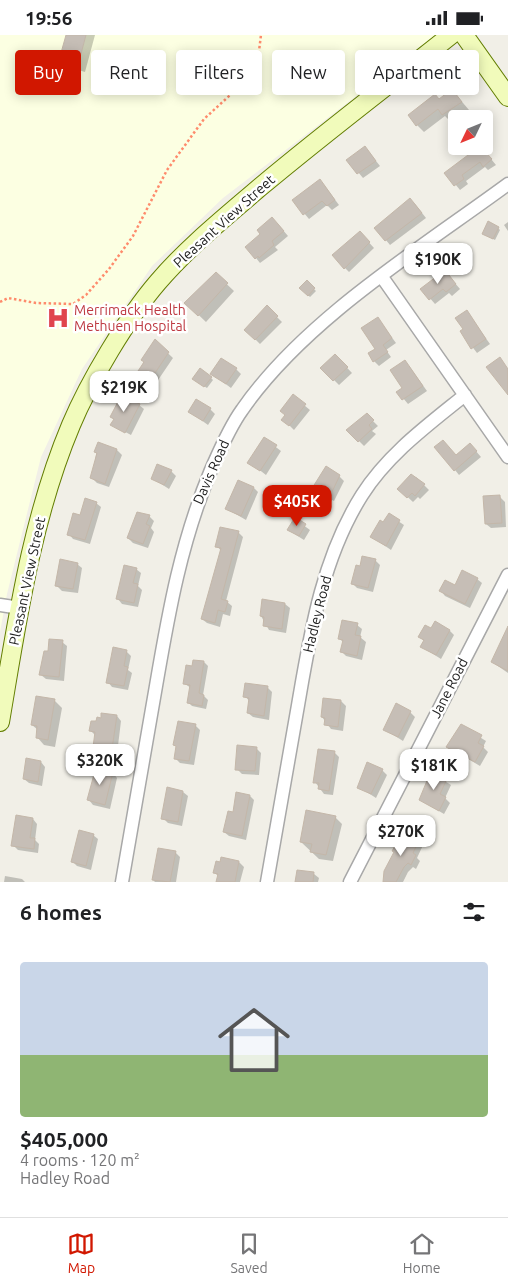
<!DOCTYPE html>
<meta charset="utf-8">
<style>
body{margin:0;font-family:Ubuntu,sans-serif;background:#f6f6f6;color:#202124;height:100vh;display:flex;flex-direction:column;font-size:19px;white-space:nowrap}
*{box-sizing:border-box;margin:0}
p{font-size:16px;color:#757577}
.icon{flex:none;width:28px;height:28px;fill:none;stroke:currentColor;stroke-width:2;stroke-linecap:round;stroke-linejoin:round}
.map{position:relative;height:847px;overflow:hidden}
.drawer{display:flex;flex-direction:column;background:#fff;flex:1}
.drawer>*{flex:none}
.top-card{position:absolute;left:15px;top:15px;width:479px;height:45px;display:flex;gap:10px}
.needle{width:32px;rotate:227deg}
.tools{position:absolute;left:448px;top:75px;display:grid;gap:10px}
.tools a{display:grid;place-items:center;width:45px;height:45px;border-radius:5px;background:#fff;box-shadow:0 2px 12px #0003;font-size:25px}
.price{position:absolute;translate:-50% -42px;padding:0 11px;border-radius:10px;background:#fff;color:#222;font-size:16px;line-height:32px;filter:drop-shadow(0 1px 2px #0008)}
.price::after{content:'';position:absolute;left:50%;top:30px;width:15px;height:11px;margin-left:-8px;background:inherit;clip-path:polygon(0 0,100% 0,50% 100%)}
.price.on{background:#d11700;color:#fff}
ul{padding:0;list-style:none}
li{display:grid;align-content:center;gap:10px;height:265px;padding:0 20px}
li span{display:grid;place-items:center;height:155px;border-radius:5px;color:#555}
li>.icon{margin-inline-start:auto}
span .icon{width:90px;height:90px;fill:#fffc;stroke-width:1}
li b{font-size:21px}
h2{display:flex;justify-content:space-between;align-items:center;height:60px;padding:0 20px;font-size:21px}
.tag{padding:0 18px;border-radius:5px;background:#fff;box-shadow:0 2px 12px #0003;font-size:18px;line-height:45px}
.tag.on{background:#d11700;color:#fff}
.status{display:flex;justify-content:space-between;align-items:center;height:35px;padding:0 25px;background:#fff;direction:ltr}
.status svg{height:14px;fill:currentColor}
.menu{display:flex;justify-content:space-around;align-items:center;height:70px;border-top:1px solid #e0e0e0;background:#fff;font-size:14px;color:#757577}
.menu a{display:grid;justify-items:center;gap:2px}
.menu .on{color:#d11700}
.map>svg:first-child{display:block}
.education{fill:#fcffe2}
.shadow{fill:#0003}
.building{fill:#c6beb6;stroke:#c4b7a9}
.lines{fill:none;stroke-linecap:round;stroke-linejoin:round}
.street-casing{stroke:#a8a8a8;stroke-width:15}
.secondary-casing{stroke:#637e02;stroke-width:20}
.path{stroke:#fe8b6c;stroke-width:2.5;stroke-dasharray:2.5 2.5;stroke-linecap:butt}
.street{stroke:#fff;stroke-width:12}
.secondary{stroke:#f1fbbb;stroke-width:18}
.labels{text-anchor:middle;stroke-width:5;stroke-linejoin:round;paint-order:stroke}
.street-label{font-size:14px;fill:#212121;stroke:#fff}
.health-label{font-size:14px;fill:#be3a42;stroke:#fff;text-anchor:start}
</style>
<div class="status"><b>19:56</b><svg viewBox="0 0 49 12"><path d="M0 12V9h3v3zM5 12V6h3v6zM10 12V3h3v9zM15 12V0h3v12zM26 1h20v11H26zM47 4h2v5h-2z"/></svg></div>
<div class="map">
<svg width="508" height="847" viewBox="0 0 508 847">
<rect width="100%" height="100%" fill="#f1efe7"/>
<!-- education -->
<path class="education" d="M 0,0 L 436,0 L 223,163 L 152,231 L 82,334 L 41,422 L 7,559 L 0,597 Z"/>
<!-- shadow -->
<path class="shadow" d="M 68,0 L 95,0 L 85,37 L 68,32 L 61,25 Z
M 452,55 L 469,75 L 450,86 L 445,81 L 424,97 L 417,90 L 440,65 Z
M 481,112 L 496,130 L 488,135 L 485,132 L 466,146 L 468,149 L 460,155 L 446,138 Z
M 369,117 L 380,131 L 363,143 L 348,125 Z
M 324,150 L 339,170 L 332,175 L 327,170 L 309,184 L 293,165 Z
M 415,169 L 426,183 L 390,210 L 376,193 Z
M 508,187 L 508,196 L 504,190 Z
M 277,188 L 288,201 L 275,212 L 278,215 L 260,228 L 256,223 Z
M 498,193 L 500,195 L 495,205 L 485,200 Z
M 365,203 L 374,213 L 349,237 L 345,233 Z
M 216,239 L 234,256 L 206,287 L 186,268 Z
M 449,241 L 460,254 L 452,261 L 449,258 L 435,269 L 422,254 Z
M 307,247 L 316,256 L 310,262 L 301,253 Z
M 267,272 L 282,287 L 260,309 L 246,295 Z
M 467,277 L 490,309 L 477,318 L 461,297 L 465,294 Z
M 382,289 L 396,308 L 386,315 L 391,322 L 379,331 L 374,326 Z
M 155,306 L 173,323 L 152,354 L 136,341 Z
M 335,320 L 352,338 L 339,350 L 322,333 Z
M 409,331 L 427,356 L 408,369 L 398,357 L 404,353 Z
M 236,334 L 241,339 L 231,353 L 212,339 Z
M 211,343 L 213,345 L 207,353 L 196,346 Z
M 293,361 L 310,375 L 294,395 L 288,389 Z
M 139,370 L 144,374 L 131,400 L 112,390 L 115,385 L 111,382 Z
M 210,374 L 215,379 L 208,390 L 190,377 Z
M 367,380 L 378,391 L 372,396 L 376,399 L 364,411 L 348,395 Z
M 264,403 L 281,416 L 266,440 L 249,427 Z
M 98,408 L 117,415 L 122,420 L 109,452 L 97,448 L 92,443 Z
M 475,415 L 481,422 L 459,440 L 455,435 L 456,422 Z
M 171,436 L 176,441 L 169,454 L 152,443 Z
M 339,441 L 344,446 L 334,466 L 332,465 L 325,476 L 307,463 Z
M 416,442 L 429,455 L 420,464 L 418,462 L 413,467 L 399,454 Z
M 254,453 L 258,457 L 246,485 L 227,474 Z
M 500,462 L 505,467 L 506,492 L 491,493 L 486,489 Z
M 96,468 L 101,472 L 90,509 L 73,504 L 69,499 L 81,481 Z
M 389,480 L 404,490 L 391,515 L 372,502 Z
M 149,481 L 154,486 L 151,493 L 154,497 L 148,513 L 133,508 L 128,503 Z
M 295,484 L 310,495 L 304,505 L 288,495 Z
M 238,497 L 243,502 L 226,566 L 232,571 L 230,581 L 223,579 L 220,592 L 207,588 L 202,584 L 222,517 L 217,511 Z
M 375,525 L 380,530 L 373,557 L 357,553 L 353,549 L 361,532 Z
M 77,529 L 82,533 L 78,558 L 62,556 L 57,551 Z
M 136,534 L 141,538 L 138,551 L 142,555 L 138,572 L 122,569 L 118,564 Z
M 477,544 L 482,548 L 470,573 L 445,561 L 441,556 Z
M 285,569 L 290,573 L 286,598 L 269,595 L 261,581 Z
M 357,590 L 362,594 L 360,602 L 366,607 L 362,625 L 346,621 L 342,617 L 344,608 L 339,603 Z
M 432,595 L 450,596 L 454,600 L 441,624 L 422,612 L 425,607 L 420,602 Z
M 503,602 L 508,605 L 508,638 L 492,627 Z
M 62,607 L 67,611 L 64,646 L 46,644 L 41,640 L 49,618 Z
M 126,616 L 131,621 L 128,635 L 132,638 L 128,655 L 112,652 L 108,647 Z
M 204,627 L 208,631 L 203,660 L 208,665 L 206,674 L 192,671 L 188,667 L 191,653 L 185,649 L 193,633 Z
M 268,653 L 272,657 L 269,685 L 253,682 L 248,678 L 250,667 L 245,661 Z
M 54,665 L 62,673 L 55,712 L 44,710 L 37,702 L 38,695 L 32,690 Z
M 341,666 L 346,671 L 343,696 L 331,694 L 322,682 Z
M 410,677 L 415,682 L 403,706 L 384,694 Z
M 117,681 L 121,686 L 117,719 L 99,716 L 95,711 L 96,701 L 91,696 Z
M 195,690 L 200,695 L 194,730 L 180,728 L 175,723 L 177,712 Z
M 462,691 L 486,706 L 483,712 L 488,717 L 480,731 L 448,712 Z
M 256,713 L 261,718 L 259,740 L 242,739 L 237,734 Z
M 334,717 L 339,722 L 333,760 L 324,759 L 315,747 Z
M 41,727 L 45,732 L 42,751 L 29,748 L 24,744 Z
M 382,735 L 387,740 L 376,763 L 359,752 Z
M 113,738 L 117,743 L 110,774 L 93,770 L 89,765 Z
M 432,738 L 451,750 L 445,763 L 450,768 L 444,779 L 420,765 Z
M 183,757 L 188,761 L 182,791 L 168,788 L 163,783 Z
M 250,761 L 254,765 L 246,805 L 229,801 L 224,797 Z
M 335,782 L 342,789 L 333,826 L 319,824 L 301,807 Z
M 33,784 L 37,789 L 35,805 L 39,809 L 38,818 L 18,815 L 13,810 Z
M 406,797 L 424,808 L 417,823 L 420,826 L 416,834 L 413,832 L 408,837 L 403,847 L 384,847 Z
M 93,800 L 98,804 L 91,835 L 77,831 L 72,826 Z
M 175,817 L 180,822 L 176,847 L 155,847 L 153,845 Z
M 222,824 L 239,827 L 244,832 L 240,847 L 218,847 L 219,842 L 215,838 Z
M 298,836 L 314,839 L 319,843 L 318,847 L 295,847 Z
M 5,841 L 22,844 L 25,847 L 4,847 Z"/>
<!-- building -->
<path class="building" d="M 66,0 L 86,0 L 78,30 L 59,25 Z
M 452,54 L 462,67 L 442,80 L 438,74 L 416,91 L 408,80 L 435,59 L 439,64 Z
M 365,111 L 376,126 L 357,139 L 346,125 Z
M 480,111 L 492,124 L 483,132 L 480,127 L 462,140 L 464,144 L 454,151 L 444,138 Z
M 320,144 L 335,165 L 327,171 L 322,166 L 303,180 L 292,165 Z
M 410,163 L 422,178 L 385,206 L 374,193 Z
M 272,182 L 284,196 L 272,206 L 274,210 L 259,223 L 258,221 L 255,224 L 245,212 L 260,199 L 257,195 Z
M 488,186 L 499,192 L 493,204 L 482,199 Z
M 360,196 L 370,207 L 344,234 L 332,220 Z
M 445,235 L 456,249 L 446,257 L 443,254 L 429,265 L 420,254 Z
M 216,237 L 228,248 L 198,281 L 184,268 Z
M 307,245 L 315,253 L 308,261 L 299,253 Z
M 267,270 L 278,281 L 255,305 L 244,295 Z
M 467,275 L 486,304 L 471,314 L 460,296 L 463,294 L 455,283 Z
M 378,282 L 392,303 L 383,310 L 388,317 L 373,327 L 368,318 L 375,314 L 361,293 Z
M 155,304 L 169,317 L 147,350 L 134,342 L 144,327 L 141,325 Z
M 335,319 L 348,332 L 333,346 L 320,333 Z
M 500,322 L 508,334 L 508,360 L 486,332 Z
M 221,323 L 237,333 L 226,349 L 210,339 Z
M 405,325 L 423,351 L 402,365 L 396,357 L 402,353 L 390,335 Z
M 200,333 L 212,342 L 204,352 L 192,344 Z
M 122,359 L 140,369 L 125,398 L 110,390 L 114,384 L 110,382 Z
M 293,359 L 306,369 L 289,391 L 281,385 L 285,380 L 280,376 Z
M 196,364 L 211,373 L 203,386 L 188,377 Z
M 367,378 L 374,385 L 369,390 L 372,394 L 358,407 L 346,395 Z
M 264,402 L 277,410 L 260,436 L 247,428 Z
M 443,405 L 456,420 L 470,408 L 477,416 L 454,436 L 434,412 Z
M 98,407 L 117,414 L 105,449 L 90,443 L 97,418 L 94,417 Z
M 157,429 L 172,435 L 164,450 L 151,444 Z
M 326,431 L 340,440 L 329,463 L 327,461 L 320,472 L 306,463 Z
M 411,439 L 425,449 L 415,461 L 412,458 L 407,463 L 397,454 Z
M 238,445 L 254,452 L 241,481 L 225,474 Z
M 500,460 L 502,488 L 485,489 L 483,461 Z
M 85,463 L 97,467 L 85,505 L 67,500 L 73,478 L 80,480 Z
M 137,477 L 150,480 L 146,489 L 150,491 L 143,509 L 127,503 Z
M 389,478 L 400,485 L 386,511 L 370,502 L 380,485 L 383,487 Z
M 295,482 L 306,489 L 299,501 L 287,495 Z
M 220,492 L 239,496 L 221,564 L 228,566 L 225,577 L 218,575 L 215,588 L 201,584 L 221,513 L 215,512 Z
M 362,521 L 376,524 L 368,553 L 351,549 L 356,530 L 360,531 Z
M 60,524 L 78,528 L 73,554 L 55,551 Z
M 124,530 L 137,533 L 133,548 L 138,549 L 134,568 L 116,564 Z
M 462,535 L 478,543 L 465,569 L 439,556 L 445,545 L 455,550 Z
M 262,564 L 285,568 L 282,594 L 263,591 L 264,582 L 260,581 Z
M 342,585 L 358,588 L 355,600 L 361,601 L 357,621 L 340,617 L 343,605 L 338,604 Z
M 435,586 L 450,595 L 436,620 L 420,612 L 424,605 L 418,602 L 425,590 L 431,593 Z
M 508,591 L 508,636 L 491,627 Z
M 49,604 L 63,605 L 59,642 L 39,640 L 44,616 L 48,616 Z
M 113,612 L 127,615 L 124,631 L 128,632 L 124,651 L 106,648 Z
M 193,625 L 204,626 L 199,658 L 204,660 L 202,671 L 187,668 L 190,650 L 183,649 L 186,630 L 192,631 Z
M 245,648 L 268,651 L 264,681 L 247,678 L 249,663 L 243,662 Z
M 36,661 L 55,664 L 48,705 L 36,703 L 37,691 L 31,690 Z
M 323,663 L 341,665 L 338,692 L 324,690 L 325,683 L 321,682 Z
M 396,668 L 411,676 L 398,702 L 383,695 Z
M 101,678 L 117,680 L 112,714 L 93,712 L 95,697 L 89,696 L 91,686 L 96,686 L 97,682 L 101,683 Z
M 178,686 L 196,689 L 189,726 L 174,724 L 176,711 L 173,710 Z
M 461,689 L 482,700 L 478,708 L 484,711 L 475,727 L 446,712 Z
M 237,710 L 257,712 L 255,736 L 235,735 Z
M 318,714 L 335,716 L 329,756 L 318,754 L 319,748 L 313,748 Z
M 26,723 L 41,726 L 38,747 L 23,744 Z
M 367,727 L 383,734 L 371,759 L 357,753 Z
M 96,732 L 113,737 L 105,770 L 87,765 Z
M 431,736 L 447,744 L 440,759 L 446,762 L 439,776 L 419,765 Z
M 167,752 L 183,756 L 178,787 L 161,784 Z
M 236,757 L 250,760 L 242,801 L 223,797 L 228,776 L 233,777 Z
M 306,775 L 336,781 L 326,820 L 310,817 L 312,809 L 300,807 Z
M 16,780 L 33,783 L 30,803 L 35,803 L 34,814 L 11,811 Z
M 79,795 L 94,799 L 86,831 L 71,827 Z
M 405,795 L 420,803 L 413,818 L 416,820 L 411,830 L 408,828 L 404,832 L 396,847 L 383,847 L 384,836 L 394,817 L 392,816 Z
M 158,813 L 176,816 L 170,847 L 152,845 Z
M 221,822 L 239,826 L 235,847 L 216,847 L 218,839 L 213,838 L 216,826 L 220,827 Z
M 297,835 L 314,837 L 313,847 L 295,847 Z"/>
<g class="lines">
<defs>
<path id="street" d="M 382,242 L 508,422
M 0,570 L 20,573
M 122,847 C 133,782 145,716 156,651 C 169,575 181,507 211,435 C 220,415 229,393 242,375 C 304,285 421,213 508,149
M 267,847 C 277,790 287,733 297,676 C 310,601 321,525 362,460 C 388,419 428,390 465,360
M 350,847 L 508,540"/>
<path id="secondary" d="M 464,0 L 508,62
M 0,687 C 17,587 31,485 71,390 C 89,347 127,283 158,247 C 188,212 224,183 259,153 C 322,100 387,51 451,0"/>
</defs>
<!-- street casing -->
<use href="#street" class="street-casing"/>
<!-- secondary casing -->
<use href="#secondary" class="secondary-casing"/>
<!-- path -->
<path class="path" d="M 0,267 L 8,263 L 36,268 L 73,269 L 86,260 L 109,234 L 133,201 L 167,135 L 204,84 L 240,51 L 258,24 L 261,0"/>
<!-- street -->
<use href="#street" class="street"/>
<!-- secondary -->
<use href="#secondary" class="secondary"/>
</g>
<!-- icons -->
<defs>
<symbol id="hospital-bare" viewBox="-9 -9 18 18"><path d="M-5-5h3v3.5h4V-5h3V5h-3V1.5h-4V5h-3Z" fill="#e0444e" stroke="#fff" stroke-width="2.5" paint-order="stroke"/></symbol>
</defs>
<g fill-rule="evenodd">
<use href="#hospital-bare" x="42" y="267" width="32" height="32"/>
</g>
<g class="labels">
<!-- street labels -->
<g class="street-label">
<text transform="translate(224 186) rotate(-42)" y="5">Pleasant View Street</text>
<text transform="translate(211 437) rotate(-66)" y="5">Davis Road</text>
<text transform="translate(27 546) rotate(-78)" y="5">Pleasant View Street</text>
<text transform="translate(317 579) rotate(-76)" y="5">Hadley Road</text>
<text transform="translate(449 653) rotate(-63)" y="5">Jane Road</text>
</g>
<!-- health labels -->
<g class="health-label">
<text x="74" y="280">Merrimack Health<tspan x="74" dy="16">Methuen Hospital</tspan></text>
</g>
</g>
</svg>
<div class="tools">
<a><svg class="needle" viewBox="-14 -14 28 28"><path d="M0-13l5 13h-10z" fill="#e53935"/><path d="M0 13l5-13h-10z" fill="#757577"/></svg></a>
</div>
<b class="price" style="left:438px;top:250px">$190K</b>
<b class="price" style="left:124px;top:378px">$219K</b>
<b class="price on" style="left:297px;top:492px">$405K</b>
<b class="price" style="left:100px;top:751px">$320K</b>
<b class="price" style="left:434px;top:756px">$181K</b>
<b class="price" style="left:401px;top:822px">$270K</b>
<div class="top-card">
<a class="tag on">Buy</a>
<a class="tag">Rent</a>
<a class="tag">Filters</a>
<a class="tag">New</a>
<a class="tag">Apartment</a>
</div>
</div>
<section class="drawer">
<h2>6 homes<svg class="icon" aria-label="filters" viewBox="0 0 24 24"><path d="M4 7h16M4 17h16"/><circle cx="9" cy="7" r="2"/><circle cx="15" cy="17" r="2"/></svg></h2>
<ul>
<li><span style="background:linear-gradient(#c9d6e8 60%,#8fb573 0)"><svg class="icon" aria-label="home" viewBox="0 0 24 24"><path d="M3 11l9-7 9 7M6 9v11h12V9"/></svg></span><div><b>$405,000</b><p>4 rooms · 120 m²</p><p>Hadley Road</p></div></li>
</ul>
</section>
<nav class="menu">
<a class="on"><svg class="icon" aria-label="map" viewBox="0 0 24 24"><path d="M3 6l6-2 6 2 6-2v14l-6 2-6-2-6 2zM9 4v14M15 6v14"/></svg>Map</a>
<a><svg class="icon" aria-label="saved" viewBox="0 0 24 24"><path d="M7 4h10v16l-5-4-5 4z"/></svg>Saved</a>
<a><svg class="icon" aria-label="home" viewBox="0 0 24 24"><path d="M3 11l9-7 9 7M6 9v11h12V9"/></svg>Home</a>
</nav>
